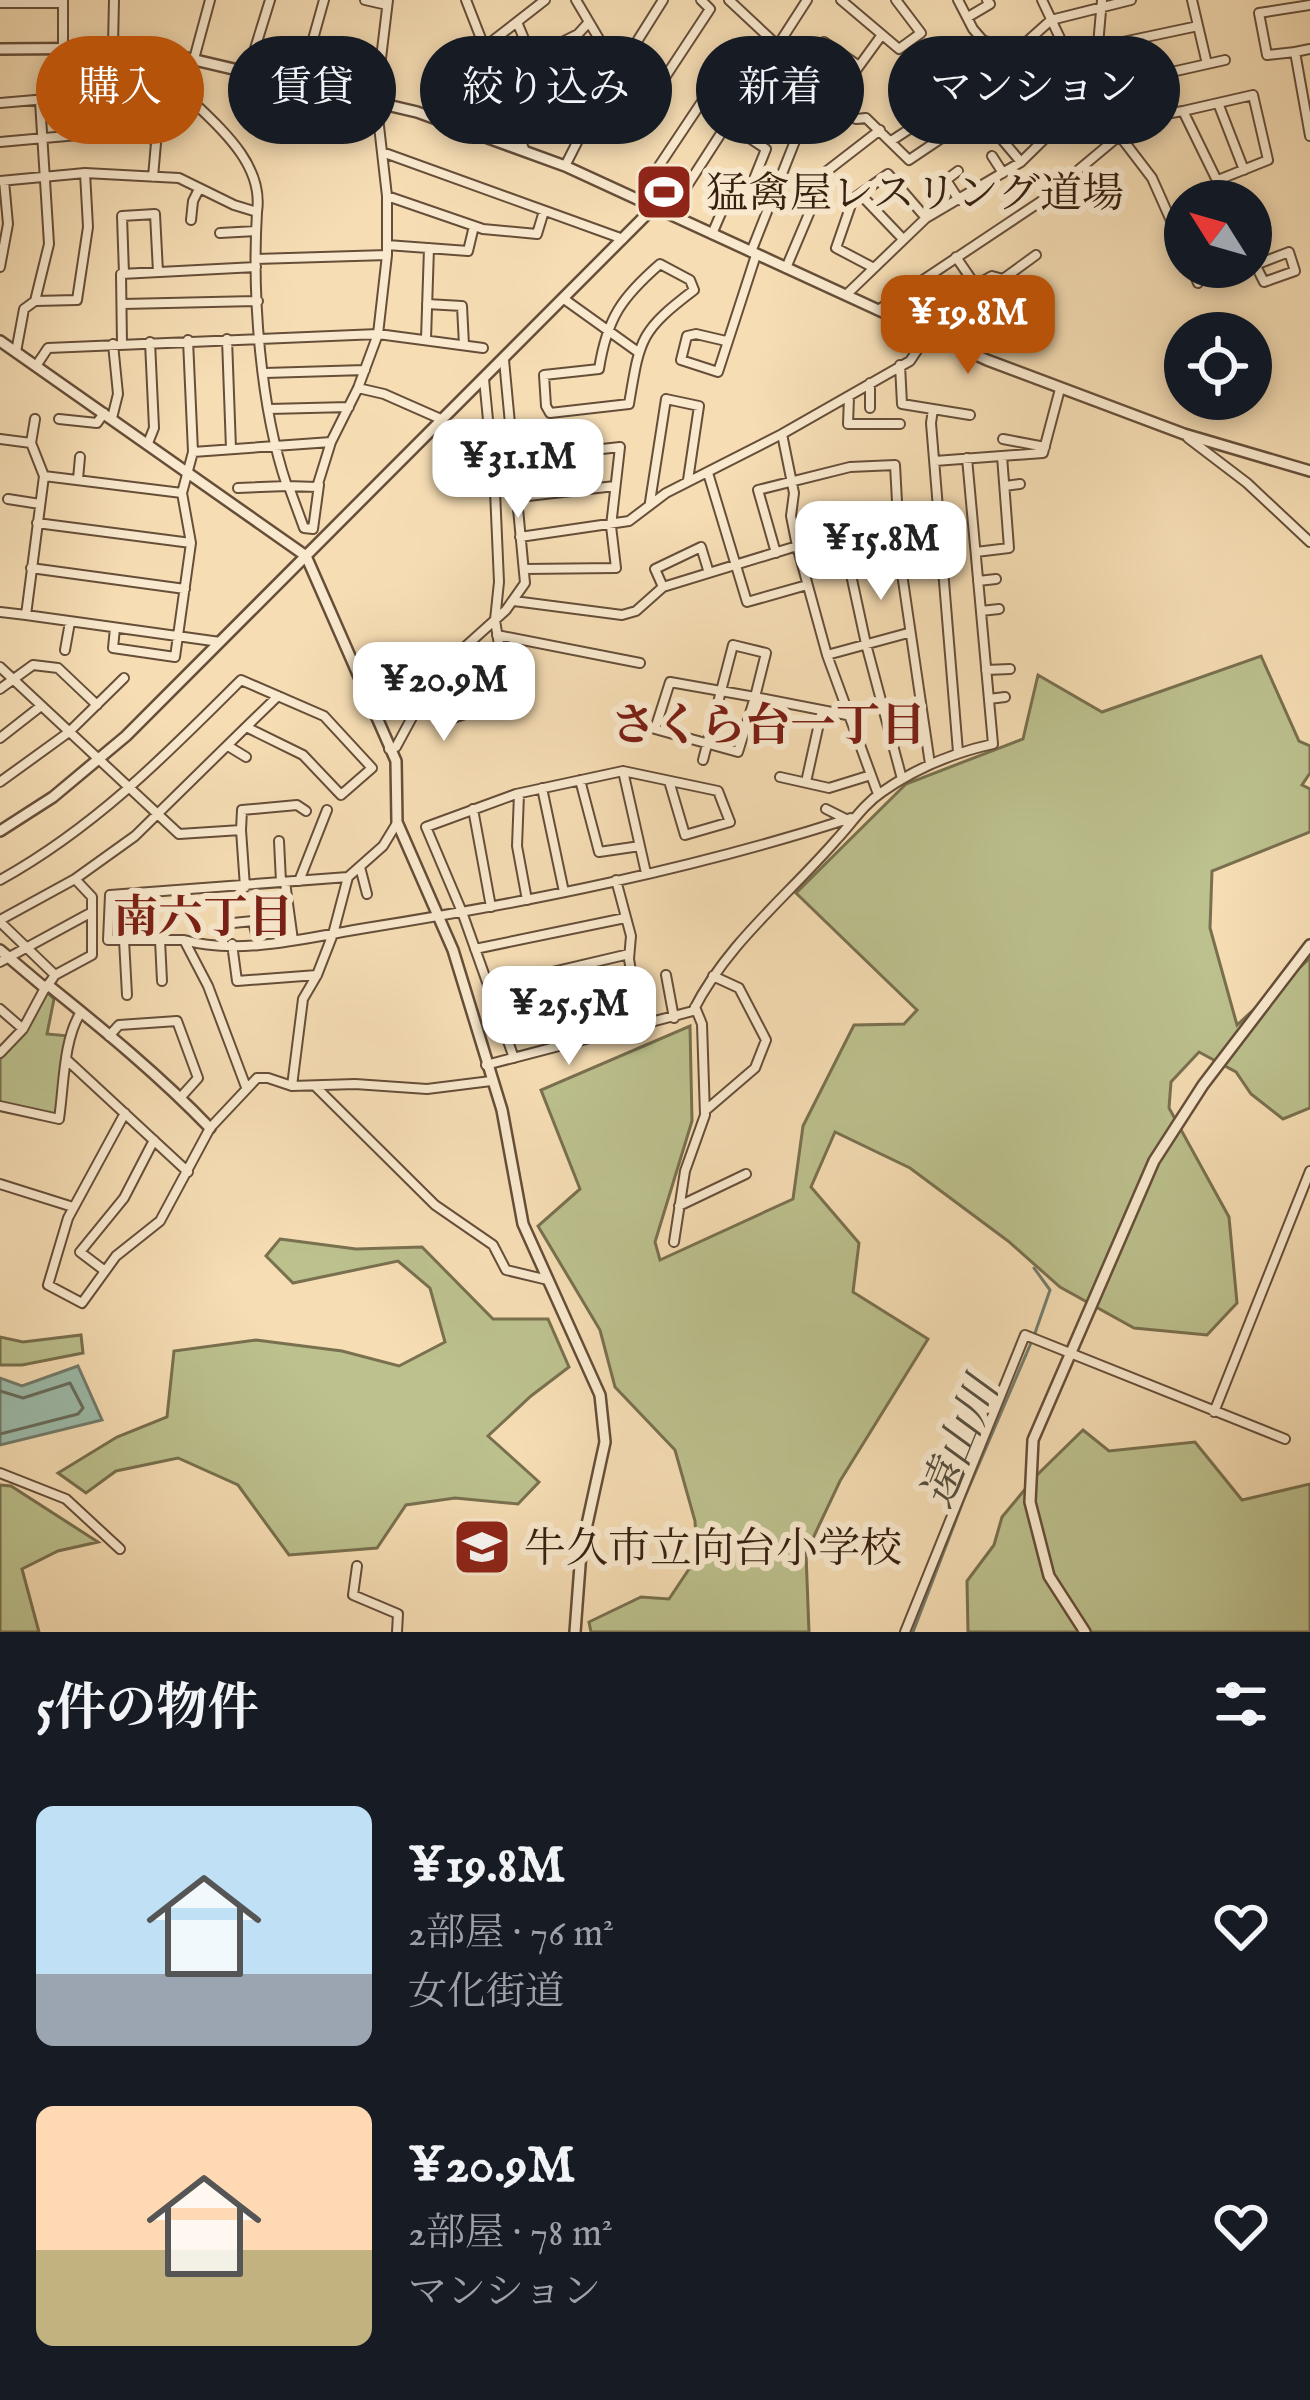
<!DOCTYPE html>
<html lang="ja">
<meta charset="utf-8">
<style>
body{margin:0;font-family:"IM FELL English","Noto Serif JP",serif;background:#242831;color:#f1f3f6;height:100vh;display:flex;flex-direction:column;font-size:45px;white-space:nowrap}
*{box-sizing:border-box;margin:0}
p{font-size:39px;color:#9ea1a6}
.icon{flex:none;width:66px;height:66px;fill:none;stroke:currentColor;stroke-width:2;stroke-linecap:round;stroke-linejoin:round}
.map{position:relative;height:1632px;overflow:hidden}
.panel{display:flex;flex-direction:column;background:#171b24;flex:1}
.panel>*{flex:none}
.banner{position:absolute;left:36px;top:36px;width:1239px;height:108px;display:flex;gap:24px}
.needle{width:78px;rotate:307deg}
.buttons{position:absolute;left:1164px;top:180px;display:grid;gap:24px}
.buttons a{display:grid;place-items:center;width:108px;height:108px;border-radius:50%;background:#171b24;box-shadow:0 6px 18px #0003;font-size:60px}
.price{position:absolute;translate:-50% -102px;padding:0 27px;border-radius:24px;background:#fff;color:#222;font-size:39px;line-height:78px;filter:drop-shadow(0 3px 6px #0008)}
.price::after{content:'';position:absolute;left:50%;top:72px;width:36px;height:27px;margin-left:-18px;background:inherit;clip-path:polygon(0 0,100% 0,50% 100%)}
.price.on{background:#b45309;color:#fff}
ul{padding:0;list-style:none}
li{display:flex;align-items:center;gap:36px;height:300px;padding:0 36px}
li span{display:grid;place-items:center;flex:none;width:336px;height:240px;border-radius:18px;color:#555}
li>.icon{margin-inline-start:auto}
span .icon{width:144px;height:144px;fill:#fffc;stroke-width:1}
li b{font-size:51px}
h2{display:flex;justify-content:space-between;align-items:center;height:144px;padding:0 36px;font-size:51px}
.pill{padding:0 42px;border-radius:54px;background:#171b24;box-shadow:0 6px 18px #0003;font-size:42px;line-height:108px}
.pill.on{background:#b45309;color:#fff}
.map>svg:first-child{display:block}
.green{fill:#bcc18e;stroke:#79704f;stroke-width:3}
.water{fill:#9dbcab;stroke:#747d6d;stroke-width:3}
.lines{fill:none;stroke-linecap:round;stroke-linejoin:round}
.shore{stroke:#6a6e5e;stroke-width:3}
.stream{stroke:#747d6d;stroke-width:3}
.minor-casing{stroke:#664e39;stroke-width:12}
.tertiary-casing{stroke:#664e39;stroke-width:14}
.minor{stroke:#f9e9ce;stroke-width:8}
.tertiary{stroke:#f9e9ce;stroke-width:9}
.labels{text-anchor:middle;stroke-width:12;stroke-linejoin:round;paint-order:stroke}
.poi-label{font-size:42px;fill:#361f10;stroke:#f9e9ce;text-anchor:start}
.neighbourhood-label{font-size:45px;font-weight:bold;fill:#7a1f14;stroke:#f9e9ce}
.water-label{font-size:45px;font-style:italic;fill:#554e3e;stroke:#f9e9ce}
</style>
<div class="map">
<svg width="1310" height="1632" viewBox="0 0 1310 1632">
<rect width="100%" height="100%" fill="#f6ddb4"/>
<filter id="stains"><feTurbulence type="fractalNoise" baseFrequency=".00167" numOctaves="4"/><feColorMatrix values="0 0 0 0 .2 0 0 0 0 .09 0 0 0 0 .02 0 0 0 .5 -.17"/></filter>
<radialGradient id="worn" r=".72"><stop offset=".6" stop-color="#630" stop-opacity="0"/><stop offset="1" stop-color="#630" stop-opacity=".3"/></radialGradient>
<!-- green -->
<path class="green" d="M 1261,656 L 1299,741 L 1310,746 L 1310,773 L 1302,785 L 1310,789 L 1310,832 L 1212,871 L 1210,928 L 1237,1025 L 1310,958 L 1310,1108 L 1283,1119 L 1251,1094 L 1236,1072 L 1199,1052 L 1171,1082 L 1169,1108 L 1229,1217 L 1237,1303 L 1207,1335 L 1134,1328 L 1060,1287 L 1008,1241 L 910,1168 L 835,1132 L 811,1187 L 859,1243 L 853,1292 L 928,1339 L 840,1481 L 806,1553 L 809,1632 L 591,1632 L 589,1622 L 641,1597 L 669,1599 L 697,1557 L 695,1521 L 675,1450 L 615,1387 L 600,1330 L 538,1226 L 580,1189 L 541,1090 L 690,1026 L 692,1121 L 655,1242 L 660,1260 L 793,1199 L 803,1126 L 854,1025 L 904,1024 L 917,1010 L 796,893 L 906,784 L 1023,739 L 1038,675 L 1102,712 Z
M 46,991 L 54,999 L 47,1034 L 69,1036 L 57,1119 L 0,1105 L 0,1059 L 28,1028 Z
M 280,1239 L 356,1249 L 422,1247 L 493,1319 L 548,1319 L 569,1367 L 531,1396 L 488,1436 L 539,1482 L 518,1504 L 455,1498 L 406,1505 L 377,1548 L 289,1555 L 238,1485 L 178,1458 L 116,1471 L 86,1493 L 58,1473 L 117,1437 L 167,1417 L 174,1351 L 256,1340 L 342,1351 L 399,1366 L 445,1342 L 430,1288 L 398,1261 L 293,1283 L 266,1256 Z
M 81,1335 L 83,1353 L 22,1365 L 0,1365 L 0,1337 L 23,1342 Z
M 1083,1430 L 1109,1451 L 1195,1442 L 1242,1500 L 1310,1484 L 1310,1632 L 968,1632 L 967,1581 L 994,1545 L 1002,1517 L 1037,1475 Z
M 0,1485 L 11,1486 L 98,1542 L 58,1551 L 22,1569 L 39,1632 L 0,1632 Z"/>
<!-- water -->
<path class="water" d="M 78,1366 L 102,1420 L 0,1445 L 0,1378 L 22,1386 Z"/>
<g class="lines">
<!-- shore -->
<path class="shore" d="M 0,1391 L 23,1398 L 70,1383 L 83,1408 L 78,1414 L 0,1434"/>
<!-- stream -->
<path class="stream" d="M 1034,1268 L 1050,1290 L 1035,1333
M 913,1632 L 964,1499 L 1031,1343"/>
<defs>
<path id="minor" d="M 365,0 L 387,5
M 466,0 L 524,149
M 576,0 L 602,44 L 660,83
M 729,0 L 777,45
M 841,0 L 899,49 L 921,33 L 896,0
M 958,0 L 973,29 L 1057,126
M 1042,0 L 1084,89 L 1152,178 L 1185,252
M 1192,0 L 1207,64
M 0,3 L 63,3
M 968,17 L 990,4 L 987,0
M 589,22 L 578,34 L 562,42 L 575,68 L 609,85
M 985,41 L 933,76 L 956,104 L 1007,66
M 113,45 L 114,0
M 486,46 L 545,0
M 63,47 L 63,1
M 1099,47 L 1198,26
M 1310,49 L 1295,52 L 1310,136
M 1295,52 L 1267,55 L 1259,13 L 1310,5
M 175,54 L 175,84 C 208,119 265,158 257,212
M 194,59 L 210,0
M 771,61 L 856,119 L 866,118 L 909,160 L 1022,84
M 1004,62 L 1051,20 L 1131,0
M 248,71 L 270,0
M 799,80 L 824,42 L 859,66
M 301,82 L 324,0
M 1127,82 L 1133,102 L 1147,117 L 1183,111 L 1227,201
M 1085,88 L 1095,83 L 1127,82 L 1225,60
M 1028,92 L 1069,55
M 748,93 L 768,106
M 833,102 L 881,36
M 0,103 L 116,93 L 156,143 L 153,177
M 1218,103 L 1244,170
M 1183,111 L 1253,95 L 1268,160 L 1218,180
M 513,113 L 548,96 L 517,22
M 631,129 L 710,9 L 701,0
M 999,136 L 1021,162
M 891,141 L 928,117
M 0,142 L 144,129
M 382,152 L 623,239
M 992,156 L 1003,173
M 565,166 L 592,113 L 663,0
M 958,171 L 946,180 L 959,200
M 0,181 L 85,173 L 179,178 L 234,205 L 257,212 C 252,295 260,407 287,486 L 317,487 L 331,442 L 358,388 L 378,334 L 387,255 L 387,196 L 376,100 L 388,0
M 687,187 L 657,169 L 727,64 L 754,83
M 860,194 L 902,238
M 387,196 L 483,229 L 537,234 L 544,211
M 669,214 L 807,0
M 191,220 L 193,201 L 199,189
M 220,233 L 256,231
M 712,234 L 734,183 L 750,189 L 766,149 L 728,124
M 387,245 L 468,251 L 474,226
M 751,252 L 797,136 L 823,96
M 1251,256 L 1264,282 L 1295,271 L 1289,252 L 1255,265
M 256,259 L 387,255
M 660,264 L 690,280 L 694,290 C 640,331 640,338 629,404 L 550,413 L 546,406 L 544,375 L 599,369 C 607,318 622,297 660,264 Z
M 0,267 L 8,224 L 4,181
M 1191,267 L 1198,283
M 786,268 L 827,171 L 880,130
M 874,268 L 836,248 L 853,199 L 888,174 L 926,218
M 124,274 L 122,216 L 155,214 L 158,272
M 976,285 L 992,276 L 1003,279 L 1036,255
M 846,295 L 926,218 L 1021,162 L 1071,113 L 1097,56 L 1102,0
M 564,299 L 638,352
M 35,301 L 49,244 L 40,101
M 123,304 L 258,301
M 427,304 L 462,306 L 464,345
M 878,310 L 1040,202 L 1119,136
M 917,329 L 978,289 L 956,257
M 227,339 L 231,449
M 426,339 L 429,248
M 726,341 L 696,334 L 687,336 L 681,360 L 718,372 L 756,255
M 122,344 L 121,274 L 256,267
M 16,352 L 24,309 L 35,301 L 77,300 L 88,227 L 85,173
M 900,365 L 902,404 L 970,415
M 36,366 L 48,348 L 378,334 L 483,348
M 265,373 L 365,370
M 484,379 L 495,491 L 499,582 L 495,620 L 503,670
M 358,388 L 384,394 L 443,420
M 849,397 L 848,424 L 900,424
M 870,408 L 870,383
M 269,409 L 349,407
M 933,409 L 931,423 L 958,752
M 112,418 L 118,394 L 113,344
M 59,419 L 97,423 L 104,413
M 782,434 L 794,493 L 791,516 L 797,546 L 827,655 L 878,794
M 1188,438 L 1247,483 L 1310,542
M 0,439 L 31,443 L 44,476 L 26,615 L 220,642
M 1003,439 L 1045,447
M 31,443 L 35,419
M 148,443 L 154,428 L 150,342
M 193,452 L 331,442
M 512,459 L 620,447 L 611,526 L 616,568 L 524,569
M 935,461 L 1043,453 L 1060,389
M 708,473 L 747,602 L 807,585
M 44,476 L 182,493
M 78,479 L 80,457
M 1005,486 L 1020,484
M 289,487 L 304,528 L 313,529 L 319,485
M 238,488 L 287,486
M 519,497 L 615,486
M 8,499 L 40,504
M 650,502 L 666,399 L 699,406 L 688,480
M 37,523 L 191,543
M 520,537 L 629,521 L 666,493 L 782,434 L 910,361 L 928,334
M 976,552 L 1009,548 L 1002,456
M 776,553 L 758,490 L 850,467 L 895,465 L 898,520 L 842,533 L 866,644 L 902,779
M 31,568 L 185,589
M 853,570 L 900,560 L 930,764
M 978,581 L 996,579
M 663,587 L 655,569 L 701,547 L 709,573
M 514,601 L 622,615 L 636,611 L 663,587 L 797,546
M 981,611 L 999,609
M 0,612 L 26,615
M 115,628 L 113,648 L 175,657 L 191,543 L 182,493 L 193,452 L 188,340
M 497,635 L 640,663
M 65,650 L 70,622
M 827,655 L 908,633
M 0,667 L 179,834 L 241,830 L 242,810 L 297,805 L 306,811
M 986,670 L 1010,669
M 670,682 L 755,697 L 738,752 L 655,729 Z
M 0,689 L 33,665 L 58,668 L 97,705
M 426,691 L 439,723 L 499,702
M 989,699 L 1005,697
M 246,727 L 278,696
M 0,738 L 41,706
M 228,746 L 246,757
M 389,749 L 396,747 L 436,673 L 506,610 L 525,583 L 504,360
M 703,760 L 733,645 L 766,653 L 755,697 L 847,715
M 623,771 L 646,873
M 780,777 L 829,788 L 871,775
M 580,780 L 599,852 L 640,846
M 0,782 L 69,732 L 124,678
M 806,782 L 822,710
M 542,788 L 564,892
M 519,794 L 517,846 L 527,900
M 473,809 L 491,907
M 826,809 L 846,819
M 241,830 L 245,887
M 279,841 L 281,882
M 360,867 L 367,894
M 0,880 C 94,828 166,755 241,680 L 324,716 L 372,768 L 341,795 L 303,755 L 246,727 L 135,836 L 75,879 L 92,897 L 92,955 L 55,975 L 48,985
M 616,880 L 631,936 L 629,959 L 640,1025
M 299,881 L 327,810
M 285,882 L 293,940
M 0,920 L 75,879
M 0,922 L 55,975
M 124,940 L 127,995
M 160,940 L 162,981
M 184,940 C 240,956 310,937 366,928 C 529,902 694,869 851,818
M 232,944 L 237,981 L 317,975
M 223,945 L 223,924 L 253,921 L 258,942
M 475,949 L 625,918
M 0,962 L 92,912
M 666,975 L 674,1018
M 489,987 L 629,954
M 0,1009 L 23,1029
M 501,1022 L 635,995
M 109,1036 L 119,1025 L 177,1021 L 198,1078 L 180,1098
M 0,1053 L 23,1029 L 45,988
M 514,1058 L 462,912 L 426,827 L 516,794 L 623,771 L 718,791 L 730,822 L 685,835 L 669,781
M 67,1060 L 188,1172
M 486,1065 L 693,1011 C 728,942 787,897 837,839 C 852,823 863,805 882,792 C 916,768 952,753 993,744 L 967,458
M 292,1086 L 303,999 L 317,975 L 333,934 L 348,877
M 315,1086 L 435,1205 L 493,1245 L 506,1270 L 548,1280
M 246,1087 L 208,986 L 184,940 L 108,940 L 110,895 L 348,877 L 383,846 L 397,823
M 0,1106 L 59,1119 C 64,1086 63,1040 81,1012
M 706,1110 L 755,1068 L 766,1040 L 739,988 L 713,976
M 125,1113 L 68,1218 L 48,1285 L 82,1303 L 116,1256 L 160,1221 L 210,1128 L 257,1078 L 268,1078 L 292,1086 L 355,1084 L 427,1089 L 491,1081
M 0,1184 L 73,1207
M 679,1206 L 746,1174
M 674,1242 L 685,1171 L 705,1115 L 702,1024 L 695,1007
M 105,1271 L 80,1252 L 124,1198 L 154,1140
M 1214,1412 L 1310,1171
M 0,1473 L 66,1499 L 120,1549
M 357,1566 L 353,1595 L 398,1614 L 397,1632
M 905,1632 L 1025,1335 L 1285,1439"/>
<path id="tertiary" d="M 0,49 L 144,48 L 417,112 L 565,166 L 987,360 L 1184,434 L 1310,471
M 0,341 L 306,556
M 306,556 L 396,761 L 397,822 L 453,950 L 502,1110 L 523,1224 L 600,1395 L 605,1442 L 581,1552 L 575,1632
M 0,831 L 53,797 L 126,736 L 654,207
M 0,950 L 45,988 L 48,985 C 104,1030 160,1076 210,1128
M 1085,1632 L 1049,1576 L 1030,1502 L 1033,1440 L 1154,1161 L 1203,1085 L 1310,945"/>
</defs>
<!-- minor casing -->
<use href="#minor" class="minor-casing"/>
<!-- tertiary casing -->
<use href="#tertiary" class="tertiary-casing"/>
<!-- minor -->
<use href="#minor" class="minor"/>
<!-- tertiary -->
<use href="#tertiary" class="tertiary"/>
</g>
<!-- icons -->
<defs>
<symbol id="stadium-square" viewBox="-11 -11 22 22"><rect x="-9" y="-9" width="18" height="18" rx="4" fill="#8f2418" stroke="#f9e9ce"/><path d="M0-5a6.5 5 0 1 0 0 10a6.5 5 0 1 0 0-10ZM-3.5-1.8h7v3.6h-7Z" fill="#fff"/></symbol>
<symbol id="school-square" viewBox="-11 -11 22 22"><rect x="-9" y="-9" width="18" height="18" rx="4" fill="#8f2418" stroke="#f9e9ce"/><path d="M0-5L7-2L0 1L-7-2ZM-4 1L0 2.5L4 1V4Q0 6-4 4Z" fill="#fff"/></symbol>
</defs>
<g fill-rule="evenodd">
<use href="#stadium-square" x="631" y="159" width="66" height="66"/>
<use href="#school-square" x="449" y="1514" width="66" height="66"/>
</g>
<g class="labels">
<!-- poi labels -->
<g class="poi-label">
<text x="706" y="207">猛禽屋レスリング道場</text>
<text x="524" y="1562">牛久市立向台小学校</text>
</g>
<!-- neighbourhood labels -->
<g class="neighbourhood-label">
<text x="768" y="740">さくら台一丁目</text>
<text x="203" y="932">南六丁目</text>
</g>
<!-- water labels -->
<g class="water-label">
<text transform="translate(958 1442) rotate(-68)" y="16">遠山川</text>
</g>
</g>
<rect width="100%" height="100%" filter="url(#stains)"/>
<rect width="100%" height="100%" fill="url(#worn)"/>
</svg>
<div class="buttons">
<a><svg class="needle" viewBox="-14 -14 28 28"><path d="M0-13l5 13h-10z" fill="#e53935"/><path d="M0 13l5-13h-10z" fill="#9ea1a6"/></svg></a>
<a><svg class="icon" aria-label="locate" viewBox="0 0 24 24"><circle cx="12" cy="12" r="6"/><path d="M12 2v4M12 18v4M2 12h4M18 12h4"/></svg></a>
</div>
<b class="price on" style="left:968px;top:377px">¥19.8M</b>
<b class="price" style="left:518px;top:521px">¥31.1M</b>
<b class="price" style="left:881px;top:603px">¥15.8M</b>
<b class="price" style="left:444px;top:744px">¥20.9M</b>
<b class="price" style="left:569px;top:1068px">¥25.5M</b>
<div class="banner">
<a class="pill on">購入</a>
<a class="pill">賃貸</a>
<a class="pill">絞り込み</a>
<a class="pill">新着</a>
<a class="pill">マンション</a>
</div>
</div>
<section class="panel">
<h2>5件の物件<svg class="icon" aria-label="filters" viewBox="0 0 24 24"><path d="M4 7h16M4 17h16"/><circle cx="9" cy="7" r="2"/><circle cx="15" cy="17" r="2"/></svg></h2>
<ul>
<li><span style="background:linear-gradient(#bfe0f5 70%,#9aa5b1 0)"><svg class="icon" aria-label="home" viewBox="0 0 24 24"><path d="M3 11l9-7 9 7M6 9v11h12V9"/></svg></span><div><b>¥19.8M</b><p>2部屋 · 76 m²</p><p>女化街道</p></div><svg class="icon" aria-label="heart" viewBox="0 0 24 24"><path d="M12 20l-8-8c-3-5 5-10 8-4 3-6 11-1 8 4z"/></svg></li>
<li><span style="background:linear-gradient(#ffd9b3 60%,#c2b280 0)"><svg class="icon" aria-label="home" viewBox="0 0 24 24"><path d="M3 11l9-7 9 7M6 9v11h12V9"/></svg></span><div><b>¥20.9M</b><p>2部屋 · 78 m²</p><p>マンション</p></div><svg class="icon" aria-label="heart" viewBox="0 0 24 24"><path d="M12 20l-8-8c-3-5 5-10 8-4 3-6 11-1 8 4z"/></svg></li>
</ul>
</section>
